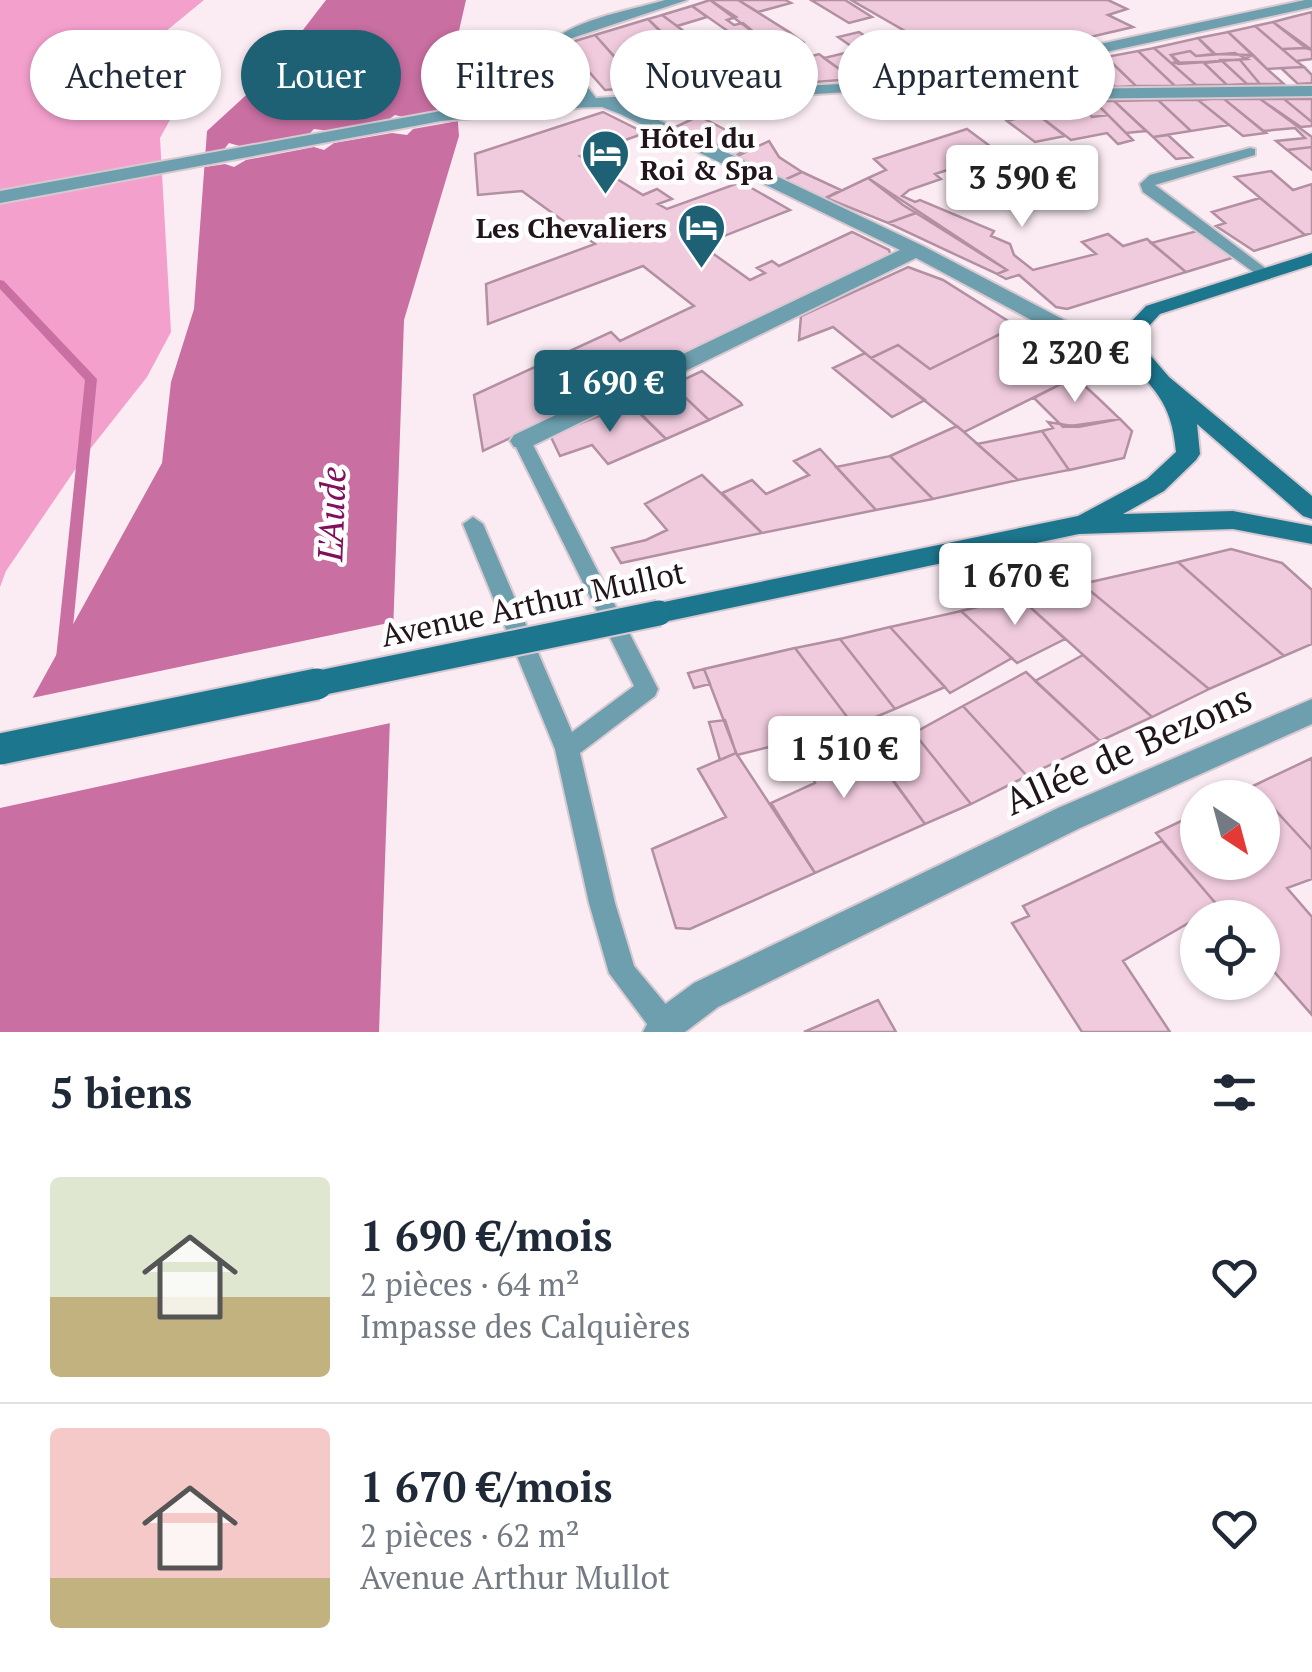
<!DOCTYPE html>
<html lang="fr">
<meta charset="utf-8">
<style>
body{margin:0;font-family:"PT Serif",serif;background:#f6f6f7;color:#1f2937;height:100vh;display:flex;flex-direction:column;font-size:38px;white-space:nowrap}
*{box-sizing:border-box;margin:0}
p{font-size:32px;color:#747a83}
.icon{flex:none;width:55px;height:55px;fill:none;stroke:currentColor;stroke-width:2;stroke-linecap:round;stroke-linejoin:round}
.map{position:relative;height:1032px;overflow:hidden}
.side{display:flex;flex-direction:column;background:#fff;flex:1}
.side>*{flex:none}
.guide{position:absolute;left:30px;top:30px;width:1252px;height:90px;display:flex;gap:20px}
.needle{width:65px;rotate:144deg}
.fabs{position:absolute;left:1180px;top:780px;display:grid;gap:20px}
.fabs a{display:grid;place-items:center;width:100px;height:100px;border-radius:50%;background:#fff;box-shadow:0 2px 8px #0004;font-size:50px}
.price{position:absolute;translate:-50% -85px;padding:0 22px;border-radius:10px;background:#fff;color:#222;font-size:32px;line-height:65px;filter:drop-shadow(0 2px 5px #0008)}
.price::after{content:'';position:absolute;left:50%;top:60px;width:30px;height:22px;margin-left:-15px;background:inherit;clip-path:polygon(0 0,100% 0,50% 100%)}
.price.current{background:#1e6174;color:#fff}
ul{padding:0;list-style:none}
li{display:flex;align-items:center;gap:30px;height:250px;padding:0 50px}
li+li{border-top:2px solid #e0e1e3}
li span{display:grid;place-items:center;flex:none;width:280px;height:200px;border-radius:10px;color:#555}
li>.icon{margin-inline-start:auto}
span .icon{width:120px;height:120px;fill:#fffc;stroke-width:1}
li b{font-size:42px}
h2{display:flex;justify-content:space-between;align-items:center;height:120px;padding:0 50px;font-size:42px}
.tag{padding:0 35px;border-radius:45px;background:#fff;box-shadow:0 2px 8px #0004;font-size:35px;line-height:90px}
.tag.current{background:#1e6174;color:#fff}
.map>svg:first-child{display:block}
.green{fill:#f3a0cd}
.water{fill:#c96fa2}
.pier{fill:#fbecf3}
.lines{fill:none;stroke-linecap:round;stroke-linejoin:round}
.stream{fill:#c96fa2;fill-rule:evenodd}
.building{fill:#f0cbde;stroke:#b290a1;stroke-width:2.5}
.service-casing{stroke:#d8c9d0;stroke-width:4}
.pedestrian-casing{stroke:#d8c9d0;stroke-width:4}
.minor-casing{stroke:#d8c9d0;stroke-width:4}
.secondary-casing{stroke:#d8c9d0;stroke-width:4}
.service{fill:#6d9faf;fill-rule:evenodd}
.pedestrian{fill:#6d9faf;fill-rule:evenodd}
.minor{fill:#6d9faf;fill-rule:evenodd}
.secondary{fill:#1c768e;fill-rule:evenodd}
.secondary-bridge-far1-casing{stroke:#d8c9d0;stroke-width:29;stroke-linecap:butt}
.secondary-bridge-casing{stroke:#d8c9d0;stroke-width:35;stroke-linecap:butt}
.secondary-bridge-far1{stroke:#1c768e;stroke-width:25}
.secondary-bridge{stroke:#1c768e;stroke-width:31}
.labels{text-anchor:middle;stroke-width:9;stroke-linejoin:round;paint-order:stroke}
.far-poi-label{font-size:28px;font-weight:bold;fill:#21141b;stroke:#fff;text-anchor:start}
.street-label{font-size:32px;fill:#21141b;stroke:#fff}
.water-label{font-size:35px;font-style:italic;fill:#80105b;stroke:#fff}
.near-street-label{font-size:38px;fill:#21141b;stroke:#fff}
</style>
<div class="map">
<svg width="1312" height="1032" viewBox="0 0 1312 1032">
<rect width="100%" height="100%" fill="#fbecf3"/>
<!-- green -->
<path class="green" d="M 0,0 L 204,0 L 116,72 L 181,100 L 160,138 L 171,332 L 147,377 L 83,458 L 6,571 L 0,587 Z"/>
<!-- water -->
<path class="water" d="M 326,0 L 466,0 L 453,57 L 459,136 L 404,320 L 379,1032 L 0,1032 L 0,757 L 162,463 L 171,382 L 194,309 L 207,131 L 269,74 Z"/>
<!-- pier -->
<path class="pier" d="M 461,105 L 463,120 L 413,129 L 407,135 L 392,133 L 334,143 L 324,150 L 314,147 L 246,160 L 234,167 L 225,164 L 199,168 L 200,155 L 222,152 L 229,143 L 243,147 L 308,135 L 314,129 L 329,131 L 385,122 L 395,115 L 407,118 Z
M 398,621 L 395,722 L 0,808 L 0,747 L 27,699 Z"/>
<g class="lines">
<!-- stream -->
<path class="stream" d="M 0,280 L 4,281 L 97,379 L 70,658 L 68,662 L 63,664 L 58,662 L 56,658 L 85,380 L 0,289 Z"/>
</g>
<!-- building -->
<path class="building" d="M 710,0 L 738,0 L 789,32 L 761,38 Z
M 710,0 L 736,17 L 727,20 L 734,25 L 743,23 L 766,42 L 749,46 L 692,6 Z
M 738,0 L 785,0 L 791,3 L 758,12 Z
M 811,0 L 845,0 L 872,17 L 849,23 Z
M 851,0 L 1108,0 L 1127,9 L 1108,15 L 1133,27 L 1047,47 L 1055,53 L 966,66 Z
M 692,6 L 707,17 L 677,26 L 662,15 Z
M 1312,12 L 1312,50 L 1273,22 L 1292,17 Z
M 662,15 L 693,38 L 703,46 L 681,52 L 648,19 Z
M 648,19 L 684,54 L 677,56 L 680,59 L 653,61 L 641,50 L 614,56 L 595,35 Z
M 1273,22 L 1306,48 L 1282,49 L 1255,26 Z
M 1255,26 L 1296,61 L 1304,67 L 1267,69 L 1228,32 Z
M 789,32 L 803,42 L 786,47 L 801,59 L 819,54 L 853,79 L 815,82 L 761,38 Z
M 859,32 L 897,57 L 928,53 L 946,72 L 894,76 L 838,37 Z
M 1228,32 L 1253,55 L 1215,54 L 1198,38 Z
M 595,35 L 625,69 L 620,70 L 632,88 L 605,90 L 576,57 L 575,41 Z
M 1198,38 L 1214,54 L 1196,56 L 1190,51 L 1171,55 L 1179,62 L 1171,63 L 1154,48 Z
M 766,42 L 815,82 L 798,82 L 749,46 Z
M 1154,48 L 1171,63 L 1196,85 L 1175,86 L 1138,51 Z
M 1306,48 L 1312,50 L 1312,59 L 1296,61 L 1282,49 Z
M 641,50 L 678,87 L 632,88 L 620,70 L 643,65 L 637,59 L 619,62 L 614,56 Z
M 707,50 L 737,78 L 747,78 L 753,85 L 716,86 L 698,69 L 711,66 L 705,60 L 692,63 L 685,56 Z
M 857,50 L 894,76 L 853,79 L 824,58 Z
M 940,51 L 966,66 L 945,71 L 928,53 Z
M 1138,51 L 1175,86 L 1136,86 L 1106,57 Z
M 1190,51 L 1196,56 L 1235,53 L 1247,59 L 1178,64 L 1171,55 Z
M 757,52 L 764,57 L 797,81 L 752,84 L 747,78 L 737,78 L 721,62 Z
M 684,54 L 685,56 L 716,86 L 678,87 L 653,61 L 664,59 L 671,69 L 686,66 L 677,56 Z
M 1253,55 L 1267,69 L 1284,84 L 1260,84 L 1240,60 Z
M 1106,57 L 1136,86 L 1115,87 L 1092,60 Z
M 1092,60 L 1115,87 L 1097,87 L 1075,64 Z
M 1221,60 L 1240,60 L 1260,84 L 1247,84 Z
M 1222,61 L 1247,84 L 1227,85 L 1204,63 Z
M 1202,62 L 1204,63 L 1227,85 L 1196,85 L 1171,63 Z
M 1075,64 L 1097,87 L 1048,88 L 1031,72 Z
M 1304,67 L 1312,75 L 1312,83 L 1298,84 L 1281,68 Z
M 1031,72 L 1048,88 L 1028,88 L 1013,75 Z
M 1013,75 L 1028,88 L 1005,88 L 995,78 Z
M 493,78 L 496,85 L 530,82 L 533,93 L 540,95 L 466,99 L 471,97 L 465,89 L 469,87 L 462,88 L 461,81 Z
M 1212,99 L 1224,99 L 1266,133 L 1243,136 L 1198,100 Z
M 1224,99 L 1260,99 L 1312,137 L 1312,147 L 1287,150 L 1276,141 L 1305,138 L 1295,128 L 1263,131 Z
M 1260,99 L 1284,99 L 1312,122 L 1312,126 L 1301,127 Z
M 1284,99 L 1312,99 L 1312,122 Z
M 1158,100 L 1191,131 L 1153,137 L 1114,101 Z
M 1158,100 L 1198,100 L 1229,125 L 1191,131 Z
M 990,101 L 1020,101 L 1065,136 L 1035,142 L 1007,121 L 1015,119 Z
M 1020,101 L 1079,101 L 1092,117 L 1108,115 L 1133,140 L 1118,144 L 1107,133 L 1071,140 Z
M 1079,101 L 1094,101 L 1108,115 L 1092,117 Z
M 1094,101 L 1114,101 L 1146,131 L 1126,133 Z
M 603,112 L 645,133 L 580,156 L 643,195 L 657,189 L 672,199 L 658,204 L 667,209 L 741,182 L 790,210 L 701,245 L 750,280 L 765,273 L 757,268 L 772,261 L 779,266 L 852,232 L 889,250 L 891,256 L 483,451 L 474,395 L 611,332 L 620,341 L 694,306 L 643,266 L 488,324 L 486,284 L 595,244 L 522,191 L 478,195 L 475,154 Z
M 699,116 L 722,128 L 739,137 L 709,148 L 671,129 Z
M 967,129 L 1006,158 L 975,168 L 969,163 L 935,174 L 941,179 L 909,190 L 902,196 L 915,202 L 920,200 L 994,231 L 991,236 L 1010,244 L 1014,255 L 1033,270 L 1096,254 L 1082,242 L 1108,234 L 1123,246 L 1147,239 L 1186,272 L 1067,309 L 1056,307 L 1019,275 L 1006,279 L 997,274 L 1007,270 L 868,178 L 886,170 L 874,159 Z
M 1168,135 L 1192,157 L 1176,159 L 1153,137 Z
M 739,137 L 753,145 L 731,159 L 709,148 Z
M 769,141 L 779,157 L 802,172 L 782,181 L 731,159 Z
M 1312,147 L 1312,170 L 1287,150 Z
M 1271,171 L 1293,190 L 1312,184 L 1312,233 L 1305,235 L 1235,177 Z
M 802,172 L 841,190 L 823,199 L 782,181 Z
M 868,178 L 903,205 L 916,213 L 888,223 L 826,198 Z
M 1260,198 L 1305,235 L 1254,251 L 1216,226 L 1225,223 L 1212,212 Z
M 916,213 L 1007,270 L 997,274 L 888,223 Z
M 1197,231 L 1235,257 L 1186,272 L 1151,243 Z
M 908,267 L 943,280 L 1016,326 L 930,369 L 898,345 L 871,358 L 833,327 L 799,340 L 801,316 Z
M 1016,326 L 1075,377 L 964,432 L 871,358 L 898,345 L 930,369 Z
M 865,353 L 871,358 L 925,400 L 892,417 L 833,368 Z
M 702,371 L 741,403 L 742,405 L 709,420 L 672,385 Z
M 1075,377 L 1098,398 L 1120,419 L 1063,427 L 1034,398 Z
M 668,381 L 709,420 L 666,439 L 628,401 Z
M 630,404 L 666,439 L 608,464 L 592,445 L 560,456 L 550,435 Z
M 1120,419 L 1132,431 L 1124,458 L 1069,470 L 1042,431 L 1053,428 L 1048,422 L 1078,427 Z
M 957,426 L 964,432 L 1018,480 L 933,499 L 890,456 Z
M 1042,431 L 1069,470 L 1018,480 L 977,444 Z
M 820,449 L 876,510 L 762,533 L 722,493 L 752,480 L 766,494 L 809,475 L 794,461 Z
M 890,456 L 933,499 L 876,510 L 836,467 Z
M 702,475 L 762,533 L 621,563 L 612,548 L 646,540 L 667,530 L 645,504 Z
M 1231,549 L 1282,563 L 1312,590 L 1312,644 L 1284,656 L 1178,562 Z
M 1178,562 L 1284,656 L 1209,689 L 1082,584 Z
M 1082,584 L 1209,689 L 1152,717 L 1019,597 Z
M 1019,597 L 1065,639 L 1017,663 L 961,611 Z
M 961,611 L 1012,658 L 950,693 L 890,627 Z
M 890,627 L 945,687 L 895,709 L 840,639 Z
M 840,639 L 895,709 L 854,726 L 795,648 Z
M 795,648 L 854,726 L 737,755 L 704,669 Z
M 1083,655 L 1152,717 L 1100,741 L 1035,681 Z
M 704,669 L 710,684 L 694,688 L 688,673 Z
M 1026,672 L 1100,741 L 1027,776 L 963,706 Z
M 963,706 L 1027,776 L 971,804 L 914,733 Z
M 725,720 L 736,753 L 720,760 L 709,722 Z
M 854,726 L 925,824 L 815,873 L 771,803 L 815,783 L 794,741 Z
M 914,733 L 971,804 L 925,824 L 873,754 Z
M 736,753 L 815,873 L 690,929 L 676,928 L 652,849 L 726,817 L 698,769 Z
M 1312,758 L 1312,850 L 1253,786 Z
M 1253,786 L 1312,850 L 1312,879 L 1287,888 L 1312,917 L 1312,1015 L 1262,958 L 1262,918 L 1228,918 L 1156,833 L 1198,813 L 1198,862 L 1262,862 L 1262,798 L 1229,798 Z
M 1162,841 L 1218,906 L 1123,961 L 1170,1032 L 1082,1032 L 1012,923 L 1029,916 L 1023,906 Z
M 878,1000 L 896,1032 L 804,1032 Z"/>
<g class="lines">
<defs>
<path id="service" d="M 1250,148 L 1255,149 L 1255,155 L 1155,185 L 1269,271 L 1269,277 L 1263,279 L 1143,192 L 1140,184 L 1150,175 Z
M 522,435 L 531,441 L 658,689 L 655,696 L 580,753 L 615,903 L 634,966 L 679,1020 L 682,1032 L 653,1032 L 609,973 L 589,903 L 555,749 L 463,524 L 473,517 L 483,524 L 572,732 L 634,686 L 513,441 Z"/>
<path id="pedestrian" d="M 573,99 L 579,100 L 579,108 L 441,121 L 0,203 L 0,191 L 441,111 Z"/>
<path id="minor" d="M 665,0 L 687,0 L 572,38 L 559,51 L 596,98 L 942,78 L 1305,0 L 1312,0 L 1312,7 L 968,82 L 975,90 L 1312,86 L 1312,96 L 970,100 L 954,85 L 629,106 L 923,246 L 1089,333 L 1142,345 L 1145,350 L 1134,357 L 1074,343 L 916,258 L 530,447 L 514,447 L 510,441 L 514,435 L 900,250 L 620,114 L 602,107 L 567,108 L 567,100 L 580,99 L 542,50 C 570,19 625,12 665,0 Z
M 1312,699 L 1312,724 L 1080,828 L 718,1007 L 685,1032 L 643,1032 L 653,1013 L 694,983 L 1058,808 Z"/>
<path id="secondary" d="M 1312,253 L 1312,265 L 1160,314 L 1147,328 L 1145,349 L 1169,377 L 1312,496 L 1312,519 L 1303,516 L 1197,424 L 1200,454 L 1196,460 L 1164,491 L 1123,514 L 1233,511 L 1312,526 L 1312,544 L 1233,529 L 1079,534 L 659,623 L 649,620 L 646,613 L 649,606 L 659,603 L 1078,516 L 1147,479 L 1176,452 C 1171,397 1153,393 1123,350 L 1126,327 L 1146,306 Z"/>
</defs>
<!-- service casing -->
<use href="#service" class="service-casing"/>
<!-- pedestrian casing -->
<use href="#pedestrian" class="pedestrian-casing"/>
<!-- minor casing -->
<use href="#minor" class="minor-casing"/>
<!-- secondary casing -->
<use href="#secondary" class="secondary-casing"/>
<!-- service -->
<use href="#service" class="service"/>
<!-- pedestrian -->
<use href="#pedestrian" class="pedestrian"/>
<!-- minor -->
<use href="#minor" class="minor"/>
<!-- secondary -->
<use href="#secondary" class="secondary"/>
<defs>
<path id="secondary-bridge-far1" d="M 305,686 L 659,613"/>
<path id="secondary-bridge" d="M 0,749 L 317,684"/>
</defs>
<!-- secondary-bridge-far1 casing -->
<use href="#secondary-bridge-far1" class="secondary-bridge-far1-casing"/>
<!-- secondary-bridge casing -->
<use href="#secondary-bridge" class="secondary-bridge-casing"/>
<!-- secondary-bridge-far1 -->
<use href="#secondary-bridge-far1" class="secondary-bridge-far1"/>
<!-- secondary-bridge -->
<use href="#secondary-bridge" class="secondary-bridge"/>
</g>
<!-- icons -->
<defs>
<symbol id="hotel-pin" viewBox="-11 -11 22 30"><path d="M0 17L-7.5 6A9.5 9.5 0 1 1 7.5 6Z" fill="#1e6174" stroke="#fff"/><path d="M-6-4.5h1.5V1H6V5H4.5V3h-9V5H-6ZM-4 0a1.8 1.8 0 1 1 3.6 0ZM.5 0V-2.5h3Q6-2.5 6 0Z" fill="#fff"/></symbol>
</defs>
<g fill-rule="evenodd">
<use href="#hotel-pin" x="578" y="126" width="55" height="75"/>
<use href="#hotel-pin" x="674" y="200" width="55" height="75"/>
</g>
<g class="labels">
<!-- far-poi labels -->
<g class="far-poi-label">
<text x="640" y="148">Hôtel du<tspan x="640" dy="32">Roi &amp; Spa</tspan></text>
<text x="667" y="238" text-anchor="end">Les Chevaliers</text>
</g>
<!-- street labels -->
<g class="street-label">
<text transform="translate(533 604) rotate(-12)" y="11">Avenue Arthur Mullot</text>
</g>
<!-- water labels -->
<g class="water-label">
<text transform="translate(332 514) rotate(-88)" y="12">L'Aude</text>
</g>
<!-- near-street labels -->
<g class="near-street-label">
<text transform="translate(1128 750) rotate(-24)" y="13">Allée de Bezons</text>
</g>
</g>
</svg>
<div class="fabs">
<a><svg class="needle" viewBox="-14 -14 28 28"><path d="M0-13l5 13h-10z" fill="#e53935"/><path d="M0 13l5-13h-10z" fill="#747a83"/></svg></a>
<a><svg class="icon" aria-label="locate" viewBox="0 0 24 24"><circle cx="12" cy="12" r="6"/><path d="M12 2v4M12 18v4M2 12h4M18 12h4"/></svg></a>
</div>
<b class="price" style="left:1022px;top:230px">3 590 €</b>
<b class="price" style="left:1075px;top:405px">2 320 €</b>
<b class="price current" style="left:610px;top:435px">1 690 €</b>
<b class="price" style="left:1015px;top:628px">1 670 €</b>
<b class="price" style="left:844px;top:801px">1 510 €</b>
<div class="guide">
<a class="tag">Acheter</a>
<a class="tag current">Louer</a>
<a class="tag">Filtres</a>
<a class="tag">Nouveau</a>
<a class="tag">Appartement</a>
</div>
</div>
<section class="side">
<h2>5 biens<svg class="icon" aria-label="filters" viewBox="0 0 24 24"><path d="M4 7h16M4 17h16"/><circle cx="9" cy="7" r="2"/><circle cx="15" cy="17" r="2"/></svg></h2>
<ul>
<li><span style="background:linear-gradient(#dfe7d0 60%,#c2b280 0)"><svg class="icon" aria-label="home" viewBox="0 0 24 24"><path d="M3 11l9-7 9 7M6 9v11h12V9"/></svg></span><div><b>1 690 €/mois</b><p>2 pièces · 64 m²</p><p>Impasse des Calquières</p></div><svg class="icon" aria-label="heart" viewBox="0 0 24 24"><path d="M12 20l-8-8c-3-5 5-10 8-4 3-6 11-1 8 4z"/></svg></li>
<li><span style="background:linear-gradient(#f6c9c9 75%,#c2b280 0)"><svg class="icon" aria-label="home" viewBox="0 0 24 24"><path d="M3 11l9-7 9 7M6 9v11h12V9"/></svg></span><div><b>1 670 €/mois</b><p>2 pièces · 62 m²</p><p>Avenue Arthur Mullot</p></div><svg class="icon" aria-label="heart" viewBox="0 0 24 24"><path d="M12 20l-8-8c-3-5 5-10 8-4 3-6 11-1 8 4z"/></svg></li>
</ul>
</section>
